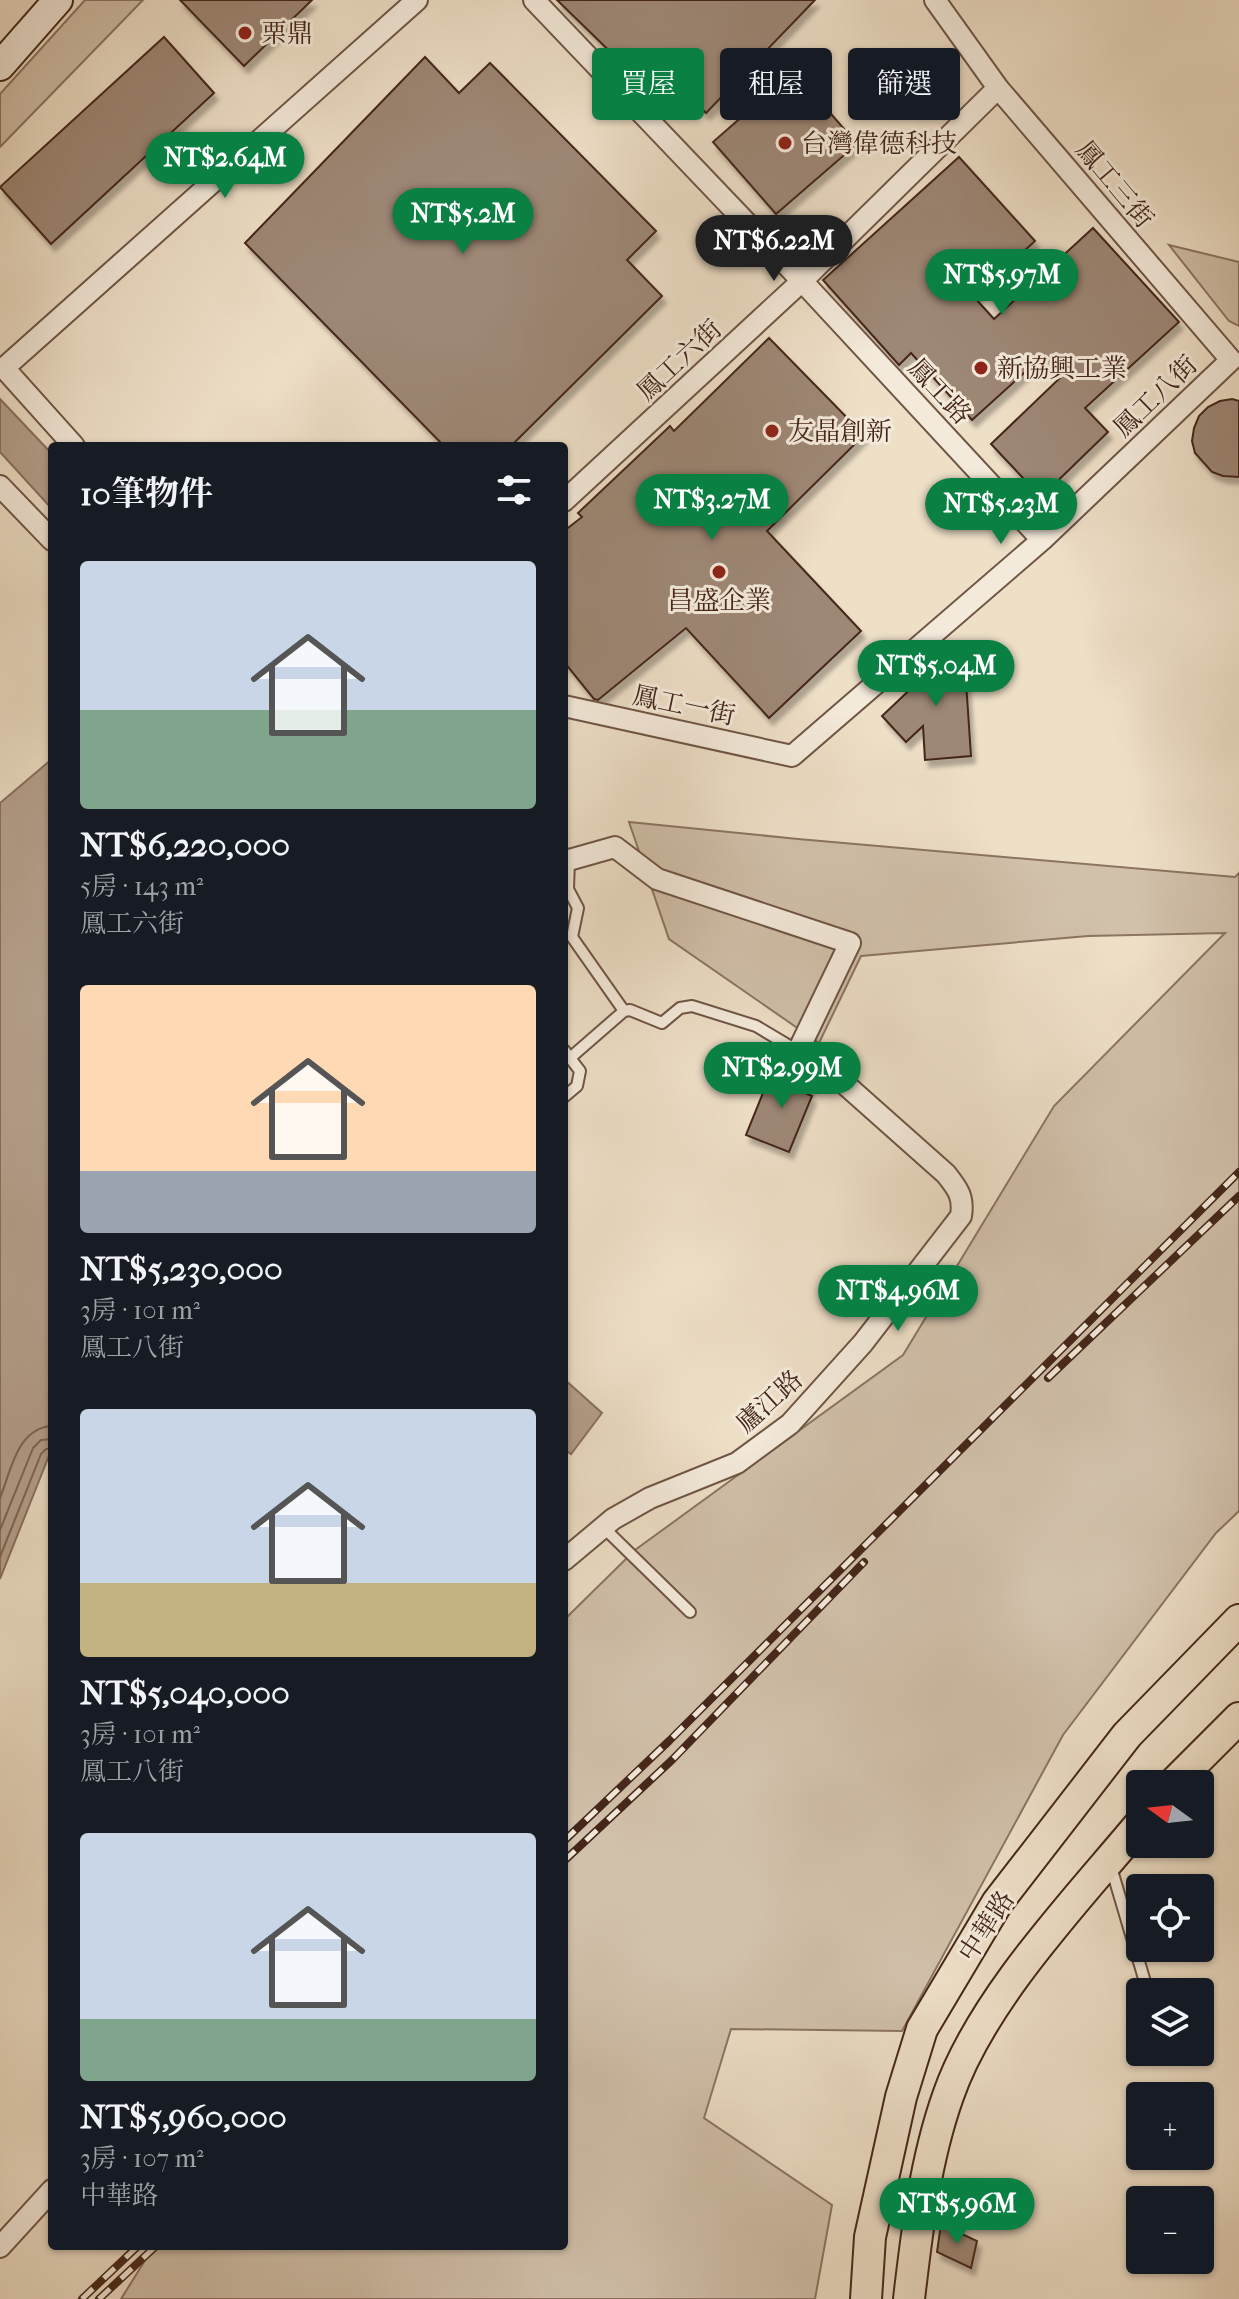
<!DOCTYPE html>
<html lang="zh-TW">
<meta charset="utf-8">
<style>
body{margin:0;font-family:"IM FELL French Canon","Noto Serif TC",serif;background:#20242c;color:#f1f3f6;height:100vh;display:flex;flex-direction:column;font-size:30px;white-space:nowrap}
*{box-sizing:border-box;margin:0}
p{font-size:26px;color:#9ea1a6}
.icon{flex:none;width:44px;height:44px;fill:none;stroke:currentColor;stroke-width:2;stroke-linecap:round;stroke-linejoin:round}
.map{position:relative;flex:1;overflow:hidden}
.details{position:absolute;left:48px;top:442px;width:520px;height:1808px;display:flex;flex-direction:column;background:#171b24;border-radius:8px;box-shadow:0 2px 6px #0004}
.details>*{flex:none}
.guide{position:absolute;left:592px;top:48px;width:526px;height:72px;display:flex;gap:16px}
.needle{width:52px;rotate:285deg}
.buttons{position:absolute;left:1126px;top:1770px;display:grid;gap:16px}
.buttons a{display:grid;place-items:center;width:88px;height:88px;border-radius:8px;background:#171b24;box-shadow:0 2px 6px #0004;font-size:40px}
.price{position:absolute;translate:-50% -68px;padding:0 18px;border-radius:28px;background:#0b8043;color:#fff;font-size:26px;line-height:52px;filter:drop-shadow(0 2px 4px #0008)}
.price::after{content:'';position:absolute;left:50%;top:48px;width:24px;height:18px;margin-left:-12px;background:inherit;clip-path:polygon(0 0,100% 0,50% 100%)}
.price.selected{background:#222;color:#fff}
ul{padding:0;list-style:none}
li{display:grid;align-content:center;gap:16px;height:424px;padding:0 32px}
li span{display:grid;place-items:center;height:248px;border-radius:8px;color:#555}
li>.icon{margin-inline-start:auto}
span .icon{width:144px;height:144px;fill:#fffc;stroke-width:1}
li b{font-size:34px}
h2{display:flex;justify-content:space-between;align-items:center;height:96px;padding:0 32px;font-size:34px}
.pill{padding:0 28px;border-radius:8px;background:#171b24;box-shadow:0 2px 6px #0004;font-size:28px;line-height:72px}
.pill.selected{background:#0b8043;color:#fff}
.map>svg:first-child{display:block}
.green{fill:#d1c0aa;stroke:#8b7462;stroke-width:2}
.water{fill:#b5a08c;stroke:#88705e;stroke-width:2}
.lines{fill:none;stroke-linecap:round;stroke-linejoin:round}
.shore{stroke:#7d6453;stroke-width:2}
.building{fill:#9d8774;stroke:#45271a;stroke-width:2;filter:url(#shadow)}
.lane-casing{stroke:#6f5545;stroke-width:14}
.street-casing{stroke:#6f5545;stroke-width:24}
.secondary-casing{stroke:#45271a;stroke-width:32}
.primary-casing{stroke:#45271a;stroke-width:34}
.lane{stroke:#f4eadb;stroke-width:10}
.street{stroke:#f4eadb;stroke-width:20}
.secondary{stroke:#f4eadb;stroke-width:28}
.primary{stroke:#eedfc7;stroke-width:30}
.rail-casing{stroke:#45271a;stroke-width:8}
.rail{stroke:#f4eadb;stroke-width:5;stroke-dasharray:15;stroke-linecap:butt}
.poi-dot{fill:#8f2418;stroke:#f4eadb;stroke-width:3}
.labels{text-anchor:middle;stroke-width:6;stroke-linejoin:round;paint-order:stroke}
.poi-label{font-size:26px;fill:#45271a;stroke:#f4eadb;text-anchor:start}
.street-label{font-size:26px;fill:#45271a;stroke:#f4eadb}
</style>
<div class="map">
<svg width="1239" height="2299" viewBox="0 0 1239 2299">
<defs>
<filter id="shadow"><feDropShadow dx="4" dy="7" stdDeviation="2" flood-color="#0004"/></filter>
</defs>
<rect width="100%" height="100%" fill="#eedfc7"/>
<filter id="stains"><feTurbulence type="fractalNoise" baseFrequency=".0025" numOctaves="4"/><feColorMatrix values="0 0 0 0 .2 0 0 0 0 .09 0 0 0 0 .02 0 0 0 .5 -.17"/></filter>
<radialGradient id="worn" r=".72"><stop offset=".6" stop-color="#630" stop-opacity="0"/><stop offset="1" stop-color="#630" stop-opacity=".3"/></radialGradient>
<!-- green -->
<path class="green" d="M 85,0 L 143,0 L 0,147 L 0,94 Z
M 1169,245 L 1239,262 L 1239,326 L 1229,321 Z
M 629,822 L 798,839 L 1235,877 L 1239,873 L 1239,1511 L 1216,1533 L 1063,1735 L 902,2031 L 731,2029 L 704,2118 L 832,2205 L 815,2299 L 121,2299 L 154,2246 L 564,2246 L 564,1620 L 635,1550 L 903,1355 L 1054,1106 L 1225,933 L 1088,936 L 861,956 L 819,1043 L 669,939 Z"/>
<!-- water -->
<path class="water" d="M 0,399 L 52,454 L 52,509 L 0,452 Z
M 52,759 L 52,1448 L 0,1579 L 0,803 Z
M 564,1379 L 602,1413 L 571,1454 L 564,1449 Z"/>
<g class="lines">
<!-- shore -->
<path class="shore" d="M 0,1498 C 11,1471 17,1428 52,1426
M 0,1530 L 33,1448 L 41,1440 L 52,1439
M 0,1557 L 41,1454 L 46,1449 L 52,1449"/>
</g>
<!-- building -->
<path class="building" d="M 180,0 L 312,0 L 244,66 Z
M 557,0 L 815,0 L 706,113 L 644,52 L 628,69 Z
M 164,37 L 214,93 L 51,244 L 0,187 Z
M 425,57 L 459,93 L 490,63 L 656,231 L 627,260 L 662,296 L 511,446 L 444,446 L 245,243 Z
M 794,71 L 857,144 L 776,214 L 713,142 Z
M 959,157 L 1035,241 L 974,297 L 994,319 L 1093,228 L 1179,322 L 1085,408 L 1108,432 L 1041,497 L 991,444 L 1063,375 L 1044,355 L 972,420 L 911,353 L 899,365 L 823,280 Z
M 769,338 L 864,435 L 767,531 L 861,631 L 769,718 L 686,628 L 598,700 L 594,699 L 564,662 L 564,531 L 582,517 L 578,513 L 670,426 L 674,431 Z
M 1232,399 L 1239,401 L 1239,477 L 1223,476 L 1212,472 L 1195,453 L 1192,441 L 1194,428 L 1199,416 L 1208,407 L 1220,401 Z
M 964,652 L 971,756 L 925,760 L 923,726 L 906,742 L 882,716 L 920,680 L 919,664 L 930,654 Z
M 787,1067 L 814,1077 L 807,1094 L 812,1096 L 789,1152 L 746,1135 L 769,1078 L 780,1083 Z
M 941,2224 L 977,2241 L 971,2268 L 937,2252 Z"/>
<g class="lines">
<defs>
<path id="lane" d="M 569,860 L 568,889 L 578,908 L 572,937 L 624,1011 L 630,1010 L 662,1023 L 680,1008 L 692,1006 L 756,1026 L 798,1051
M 564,1050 L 570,1058 L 624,1011
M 564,1097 L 577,1086 L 580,1071 L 570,1058
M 603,1527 L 690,1612
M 1111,1867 L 1148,1992"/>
<path id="street" d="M 534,0 L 802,281 L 1042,540
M 74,446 L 4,368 L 417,0
M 0,486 L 52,540
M 564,501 L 802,281 L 998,88
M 564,706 L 792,756 L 1042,540 L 1231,360 L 998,88 L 935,0
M 564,859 L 569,860 L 615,847 L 657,879 L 850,943 L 798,1051 L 829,1070 L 946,1174 C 958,1189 964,1197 961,1216 L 863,1343 L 790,1424 L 737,1463 L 650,1498 L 613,1519 L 564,1560
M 0,2247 L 52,2190"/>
<path id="secondary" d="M 0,66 L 58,0"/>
<path id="primary" d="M 1173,1784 L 1239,1718
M 866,2299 L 870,2237 L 901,2097 L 922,2029 L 997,1903 L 1127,1735 L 1239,1620
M 909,2299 C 917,2231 925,2161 948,2096 C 981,2000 1075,1902 1140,1824"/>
</defs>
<!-- lane casing -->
<use href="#lane" class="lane-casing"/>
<!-- street casing -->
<use href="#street" class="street-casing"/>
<!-- secondary casing -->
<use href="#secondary" class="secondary-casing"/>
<!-- primary casing -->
<use href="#primary" class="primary-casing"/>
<!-- lane -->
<use href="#lane" class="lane"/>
<!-- street -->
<use href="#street" class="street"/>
<!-- secondary -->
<use href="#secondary" class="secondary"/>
<!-- primary -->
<use href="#primary" class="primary"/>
<defs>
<path id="rail" d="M 1048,1378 L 1239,1196
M 564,1841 L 669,1741 L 1239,1172
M 564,1861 L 672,1760 L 864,1562
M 82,2299 L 138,2246
M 99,2299 L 156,2246"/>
</defs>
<!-- rail casing -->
<use href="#rail" class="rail-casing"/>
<!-- rail -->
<use href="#rail" class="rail"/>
</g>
<!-- markers -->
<g class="poi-dot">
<circle cx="245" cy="33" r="8"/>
<circle cx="785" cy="143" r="8"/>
<circle cx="981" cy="368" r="8"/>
<circle cx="772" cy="431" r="8"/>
<circle cx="719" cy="572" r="8"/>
</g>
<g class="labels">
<!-- poi labels -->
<g class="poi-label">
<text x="261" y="42">栗鼎</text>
<text x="801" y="152">台灣偉德科技</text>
<text x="997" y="377">新協興工業</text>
<text x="788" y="440">友晶創新</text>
<text x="719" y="609" text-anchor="middle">昌盛企業</text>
</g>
<!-- street labels -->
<g class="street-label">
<text transform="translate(1115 184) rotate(50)" y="9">鳳工三街</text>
<text transform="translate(679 360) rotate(-43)" y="9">鳳工六街</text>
<text transform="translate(940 391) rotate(47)" y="9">鳳工路</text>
<text transform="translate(1155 396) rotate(-44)" y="9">鳳工八街</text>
<text transform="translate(684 705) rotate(12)" y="9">鳳工一街</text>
<text transform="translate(769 1401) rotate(-42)" y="9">廬江路</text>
<text transform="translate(986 1926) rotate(-57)" y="9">中華路</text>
</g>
</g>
<rect width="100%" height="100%" filter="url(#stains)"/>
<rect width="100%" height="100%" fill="url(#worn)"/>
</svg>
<div class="buttons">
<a><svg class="needle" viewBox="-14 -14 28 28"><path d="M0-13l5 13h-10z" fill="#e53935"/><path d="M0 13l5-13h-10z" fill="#9ea1a6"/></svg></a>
<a><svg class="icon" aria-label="locate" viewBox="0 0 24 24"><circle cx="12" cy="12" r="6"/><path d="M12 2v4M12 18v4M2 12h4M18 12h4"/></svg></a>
<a><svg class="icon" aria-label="layers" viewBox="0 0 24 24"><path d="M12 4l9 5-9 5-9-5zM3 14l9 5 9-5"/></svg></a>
<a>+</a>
<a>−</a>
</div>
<b class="price" style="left:225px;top:200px">NT$2.64M</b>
<b class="price" style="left:463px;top:256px">NT$5.2M</b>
<b class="price selected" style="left:774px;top:283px">NT$6.22M</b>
<b class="price" style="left:1002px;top:317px">NT$5.97M</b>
<b class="price" style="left:712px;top:542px">NT$3.27M</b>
<b class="price" style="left:1001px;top:546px">NT$5.23M</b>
<b class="price" style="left:936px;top:708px">NT$5.04M</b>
<b class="price" style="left:782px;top:1110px">NT$2.99M</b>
<b class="price" style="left:898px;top:1333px">NT$4.96M</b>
<b class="price" style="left:957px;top:2246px">NT$5.96M</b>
<div class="guide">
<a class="pill selected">買屋</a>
<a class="pill">租屋</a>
<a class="pill">篩選</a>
</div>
<section class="details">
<h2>10筆物件<svg class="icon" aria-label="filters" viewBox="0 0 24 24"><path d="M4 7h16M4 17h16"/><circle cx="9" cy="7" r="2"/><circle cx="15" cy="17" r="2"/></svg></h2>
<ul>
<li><span style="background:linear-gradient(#c9d6e8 60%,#7fa58c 0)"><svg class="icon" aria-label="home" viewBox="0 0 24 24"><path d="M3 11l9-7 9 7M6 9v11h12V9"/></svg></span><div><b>NT$6,220,000</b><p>5房 · 143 m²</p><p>鳳工六街</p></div></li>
<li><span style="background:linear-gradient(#ffd9b3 75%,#9aa5b1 0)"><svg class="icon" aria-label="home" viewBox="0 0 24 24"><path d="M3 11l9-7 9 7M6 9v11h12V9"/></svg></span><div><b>NT$5,230,000</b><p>3房 · 101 m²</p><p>鳳工八街</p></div></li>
<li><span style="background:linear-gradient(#c9d6e8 70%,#c2b280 0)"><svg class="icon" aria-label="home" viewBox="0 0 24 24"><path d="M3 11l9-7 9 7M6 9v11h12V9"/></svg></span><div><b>NT$5,040,000</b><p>3房 · 101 m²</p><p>鳳工八街</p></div></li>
<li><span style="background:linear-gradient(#c9d6e8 75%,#7fa58c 0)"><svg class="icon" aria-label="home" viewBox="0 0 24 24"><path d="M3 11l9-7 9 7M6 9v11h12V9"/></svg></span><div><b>NT$5,960,000</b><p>3房 · 107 m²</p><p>中華路</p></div></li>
</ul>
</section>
</div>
